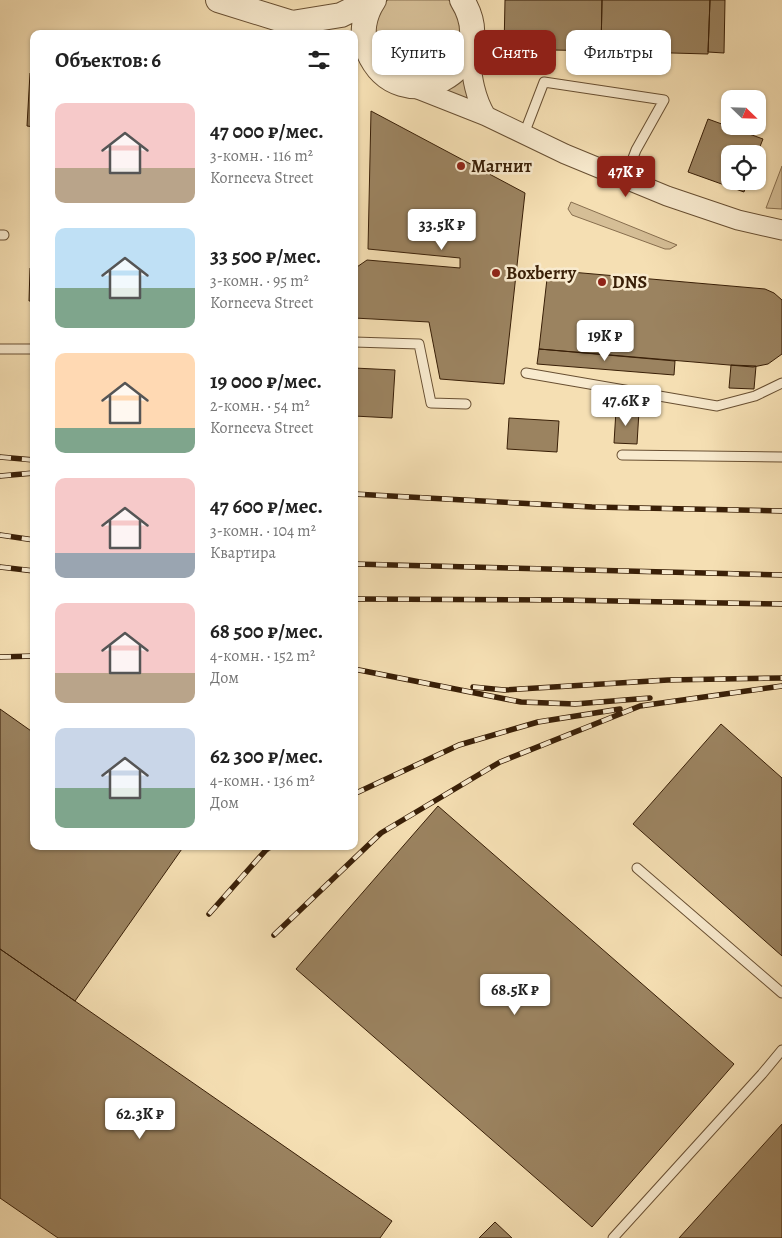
<!DOCTYPE html>
<html lang="ru">
<meta charset="utf-8">
<style>
body{margin:0;font-family:Alegreya,serif;background:#f2f2f2;color:#222;height:100vh;display:flex;flex-direction:column;font-size:19px;white-space:nowrap}
*{box-sizing:border-box;margin:0}
p{font-size:16px;color:#767676}
.icon{flex:none;width:28px;height:28px;fill:none;stroke:currentColor;stroke-width:2;stroke-linecap:round;stroke-linejoin:round}
.map{position:relative;flex:1;overflow:hidden}
.side{position:absolute;left:30px;top:30px;width:328px;height:820px;display:flex;flex-direction:column;background:#fff;border-radius:10px;box-shadow:0 1px 4px #0004}
.side>*{flex:none}
.banner{position:absolute;left:372px;top:30px;width:334px;height:45px;display:flex;gap:10px}
.needle{width:32px;rotate:113deg}
.fabs{position:absolute;left:721px;top:90px;display:grid;gap:10px}
.fabs a{display:grid;place-items:center;width:45px;height:45px;border-radius:10px;background:#fff;box-shadow:0 1px 4px #0004;font-size:25px}
.price{position:absolute;translate:-50% -42px;padding:0 11px;border-radius:5px;background:#fff;color:#222;font-size:16px;line-height:32px;filter:drop-shadow(0 1px 2px #0008)}
.price::after{content:'';position:absolute;left:50%;top:30px;width:15px;height:11px;margin-left:-8px;background:inherit;clip-path:polygon(0 0,100% 0,50% 100%)}
.price.on{background:#8f2418;color:#fff}
ul{padding:0;list-style:none}
li{display:flex;align-items:center;gap:15px;height:125px;padding:0 25px}
li span{display:grid;place-items:center;flex:none;width:140px;height:100px;border-radius:10px;color:#555}
li>.icon{margin-inline-start:auto}
span .icon{width:60px;height:60px;fill:#fffc;stroke-width:1}
li b{font-size:21px}
h2{display:flex;justify-content:space-between;align-items:center;height:60px;padding:0 25px;font-size:21px}
.chip{padding:0 18px;border-radius:10px;background:#fff;box-shadow:0 1px 4px #0004;font-size:18px;line-height:45px}
.chip.on{background:#8f2418;color:#fff}
.map>svg:first-child{display:block}
.green{fill:#d5be96;stroke:#876e4e}
.building{fill:#9b8360;stroke:#391f07}
.lines{fill:none;stroke-linecap:round;stroke-linejoin:round}
.service-casing{stroke:#684f32;stroke-width:11}
.minor-casing{stroke:#684f32;stroke-width:21}
.tertiary-casing{stroke:#684f32;stroke-width:26}
.service{stroke:#f8eace;stroke-width:9}
.minor{stroke:#f8eace;stroke-width:19}
.tertiary{stroke:#f8eace;stroke-width:24}
.rail-casing{stroke:#391f07;stroke-width:5.5}
.rail{stroke:#f8eace;stroke-width:4;stroke-dasharray:11;stroke-linecap:butt}
.poi-dot{fill:#8f2418;stroke:#f8eace;stroke-width:2}
.labels{text-anchor:middle;stroke-width:5;stroke-linejoin:round;paint-order:stroke}
.poi-label{font-size:18px;font-weight:bold;fill:#391f07;stroke:#f8eace;text-anchor:start}
</style>
<div class="map">
<svg width="782" height="1238" viewBox="0 0 782 1238">
<rect width="100%" height="100%" fill="#f5dfb3"/>
<filter id="stains"><feTurbulence type="fractalNoise" baseFrequency=".004" numOctaves="4"/><feColorMatrix values="0 0 0 0 .2 0 0 0 0 .09 0 0 0 0 .02 0 0 0 .5 -.17"/></filter>
<radialGradient id="worn" r=".72"><stop offset=".6" stop-color="#630" stop-opacity="0"/><stop offset="1" stop-color="#630" stop-opacity=".3"/></radialGradient>
<!-- green -->
<path class="green" d="M 388,0 L 448,0 L 451,2 L 462,24 L 459,49 L 443,69 L 419,77 L 395,70 L 378,51 L 374,26 L 384,4 Z
M 464,71 L 466,90 L 469,102 L 444,90 Z
M 782,166 L 782,209 L 766,208 Z
M 571,202 L 677,245 L 670,249 L 665,249 L 572,215 L 568,209 Z"/>
<!-- building -->
<path class="building" d="M 505,0 L 602,0 L 601,51 L 504,49 Z
M 602,0 L 710,0 L 708,54 L 601,51 Z
M 710,0 L 725,0 L 724,53 L 708,52 Z
M 30,73 L 34,73 L 34,127 L 27,126 Z
M 371,111 L 525,193 L 504,384 L 440,379 L 429,322 L 354,318 L 354,269 L 367,260 L 460,268 L 460,258 L 368,249 Z
M 708,119 L 763,139 L 757,154 L 730,154 L 730,181 L 747,181 L 744,192 L 688,172 Z
M 30,268 L 34,268 L 34,301 L 29,301 Z
M 548,270 L 765,289 L 774,293 L 782,300 L 782,354 L 768,364 L 753,367 L 539,349 Z
M 539,349 L 675,361 L 674,375 L 537,364 Z
M 731,365 L 756,366 L 754,389 L 729,388 Z
M 354,368 L 395,370 L 392,418 L 354,416 Z
M 616,410 L 639,411 L 637,444 L 614,443 Z
M 509,418 L 559,421 L 557,452 L 507,449 Z
M 0,709 L 34,733 L 34,846 L 184,846 L 75,1001 L 0,949 Z
M 721,724 L 782,778 L 782,956 L 633,824 Z
M 438,806 L 734,1064 L 592,1227 L 296,969 Z
M 0,949 L 392,1221 L 380,1238 L 58,1238 L 0,1198 Z
M 782,1124 L 782,1238 L 679,1238 Z
M 495,1222 L 512,1238 L 479,1238 Z"/>
<g class="lines">
<defs>
<path id="service" d="M 524,134 L 544,82 L 664,100 L 636,150 L 625,179
M 0,235 L 4,235
M 354,342 L 419,344 L 431,403 L 466,404
M 0,349 L 34,349
M 526,373 L 717,406 L 755,396 L 782,383
M 622,455 L 782,457
M 637,868 L 782,993
M 613,1238 L 762,1074 L 782,1050"/>
<path id="minor" d="M 469,52 C 472,75 474,96 486,116
M 410,86 L 486,116 L 565,154 L 667,196 L 738,220 L 782,230"/>
<path id="tertiary" d="M 218,0 L 292,23 L 311,34
M 374,0 C 364,15 360,34 368,51 C 399,125 505,69 462,0
M 292,23 L 341,15 L 371,0"/>
</defs>
<!-- service casing -->
<use href="#service" class="service-casing"/>
<!-- minor casing -->
<use href="#minor" class="minor-casing"/>
<!-- tertiary casing -->
<use href="#tertiary" class="tertiary-casing"/>
<!-- service -->
<use href="#service" class="service"/>
<!-- minor -->
<use href="#minor" class="minor"/>
<!-- tertiary -->
<use href="#tertiary" class="tertiary"/>
<defs>
<path id="rail" d="M 0,457 L 34,460
M 0,476 L 34,473
M 354,494 L 592,507 L 782,511
M 0,535 L 34,540
M 354,564 L 782,575
M 0,567 L 34,571
M 354,599 L 562,600 L 782,604
M 0,657 L 34,656
M 354,669 L 521,702 L 575,704 L 650,698
M 473,687 L 504,690 L 668,680 L 782,678
M 354,794 L 459,745 L 538,722 L 620,709
M 209,914 L 266,850 L 272,846
M 274,935 L 381,833 L 500,762 L 640,706 L 782,686"/>
</defs>
<!-- rail casing -->
<use href="#rail" class="rail-casing"/>
<!-- rail -->
<use href="#rail" class="rail"/>
</g>
<!-- markers -->
<g class="poi-dot">
<circle cx="461" cy="166" r="5"/>
<circle cx="496" cy="273" r="5"/>
<circle cx="602" cy="282" r="5"/>
</g>
<g class="labels">
<!-- poi labels -->
<g class="poi-label">
<text x="471" y="172">Магнит</text>
<text x="506" y="279">Boxberry</text>
<text x="612" y="288">DNS</text>
</g>
</g>
<rect width="100%" height="100%" filter="url(#stains)"/>
<rect width="100%" height="100%" fill="url(#worn)"/>
</svg>
<div class="fabs">
<a><svg class="needle" viewBox="-14 -14 28 28"><path d="M0-13l5 13h-10z" fill="#e53935"/><path d="M0 13l5-13h-10z" fill="#767676"/></svg></a>
<a><svg class="icon" aria-label="locate" viewBox="0 0 24 24"><circle cx="12" cy="12" r="6"/><path d="M12 2v4M12 18v4M2 12h4M18 12h4"/></svg></a>
</div>
<b class="price on" style="left:626px;top:198px">47K ₽</b>
<b class="price" style="left:442px;top:251px">33.5K ₽</b>
<b class="price" style="left:605px;top:362px">19K ₽</b>
<b class="price" style="left:626px;top:427px">47.6K ₽</b>
<b class="price" style="left:515px;top:1016px">68.5K ₽</b>
<b class="price" style="left:140px;top:1140px">62.3K ₽</b>
<div class="banner">
<a class="chip">Купить</a>
<a class="chip on">Снять</a>
<a class="chip">Фильтры</a>
</div>
<section class="side">
<h2>Объектов: 6<svg class="icon" aria-label="filters" viewBox="0 0 24 24"><path d="M4 7h16M4 17h16"/><circle cx="9" cy="7" r="2"/><circle cx="15" cy="17" r="2"/></svg></h2>
<ul>
<li><span style="background:linear-gradient(#f6c9c9 65%,#b9a48a 0)"><svg class="icon" aria-label="home" viewBox="0 0 24 24"><path d="M3 11l9-7 9 7M6 9v11h12V9"/></svg></span><div><b>47 000 ₽/мес.</b><p>3-комн. · 116 m²</p><p>Korneeva Street</p></div></li>
<li><span style="background:linear-gradient(#bfe0f5 60%,#7fa58c 0)"><svg class="icon" aria-label="home" viewBox="0 0 24 24"><path d="M3 11l9-7 9 7M6 9v11h12V9"/></svg></span><div><b>33 500 ₽/мес.</b><p>3-комн. · 95 m²</p><p>Korneeva Street</p></div></li>
<li><span style="background:linear-gradient(#ffd9b3 75%,#7fa58c 0)"><svg class="icon" aria-label="home" viewBox="0 0 24 24"><path d="M3 11l9-7 9 7M6 9v11h12V9"/></svg></span><div><b>19 000 ₽/мес.</b><p>2-комн. · 54 m²</p><p>Korneeva Street</p></div></li>
<li><span style="background:linear-gradient(#f6c9c9 75%,#9aa5b1 0)"><svg class="icon" aria-label="home" viewBox="0 0 24 24"><path d="M3 11l9-7 9 7M6 9v11h12V9"/></svg></span><div><b>47 600 ₽/мес.</b><p>3-комн. · 104 m²</p><p>Квартира</p></div></li>
<li><span style="background:linear-gradient(#f6c9c9 70%,#b9a48a 0)"><svg class="icon" aria-label="home" viewBox="0 0 24 24"><path d="M3 11l9-7 9 7M6 9v11h12V9"/></svg></span><div><b>68 500 ₽/мес.</b><p>4-комн. · 152 m²</p><p>Дом</p></div></li>
<li><span style="background:linear-gradient(#c9d6e8 60%,#7fa58c 0)"><svg class="icon" aria-label="home" viewBox="0 0 24 24"><path d="M3 11l9-7 9 7M6 9v11h12V9"/></svg></span><div><b>62 300 ₽/мес.</b><p>4-комн. · 136 m²</p><p>Дом</p></div></li>
</ul>
</section>
</div>
